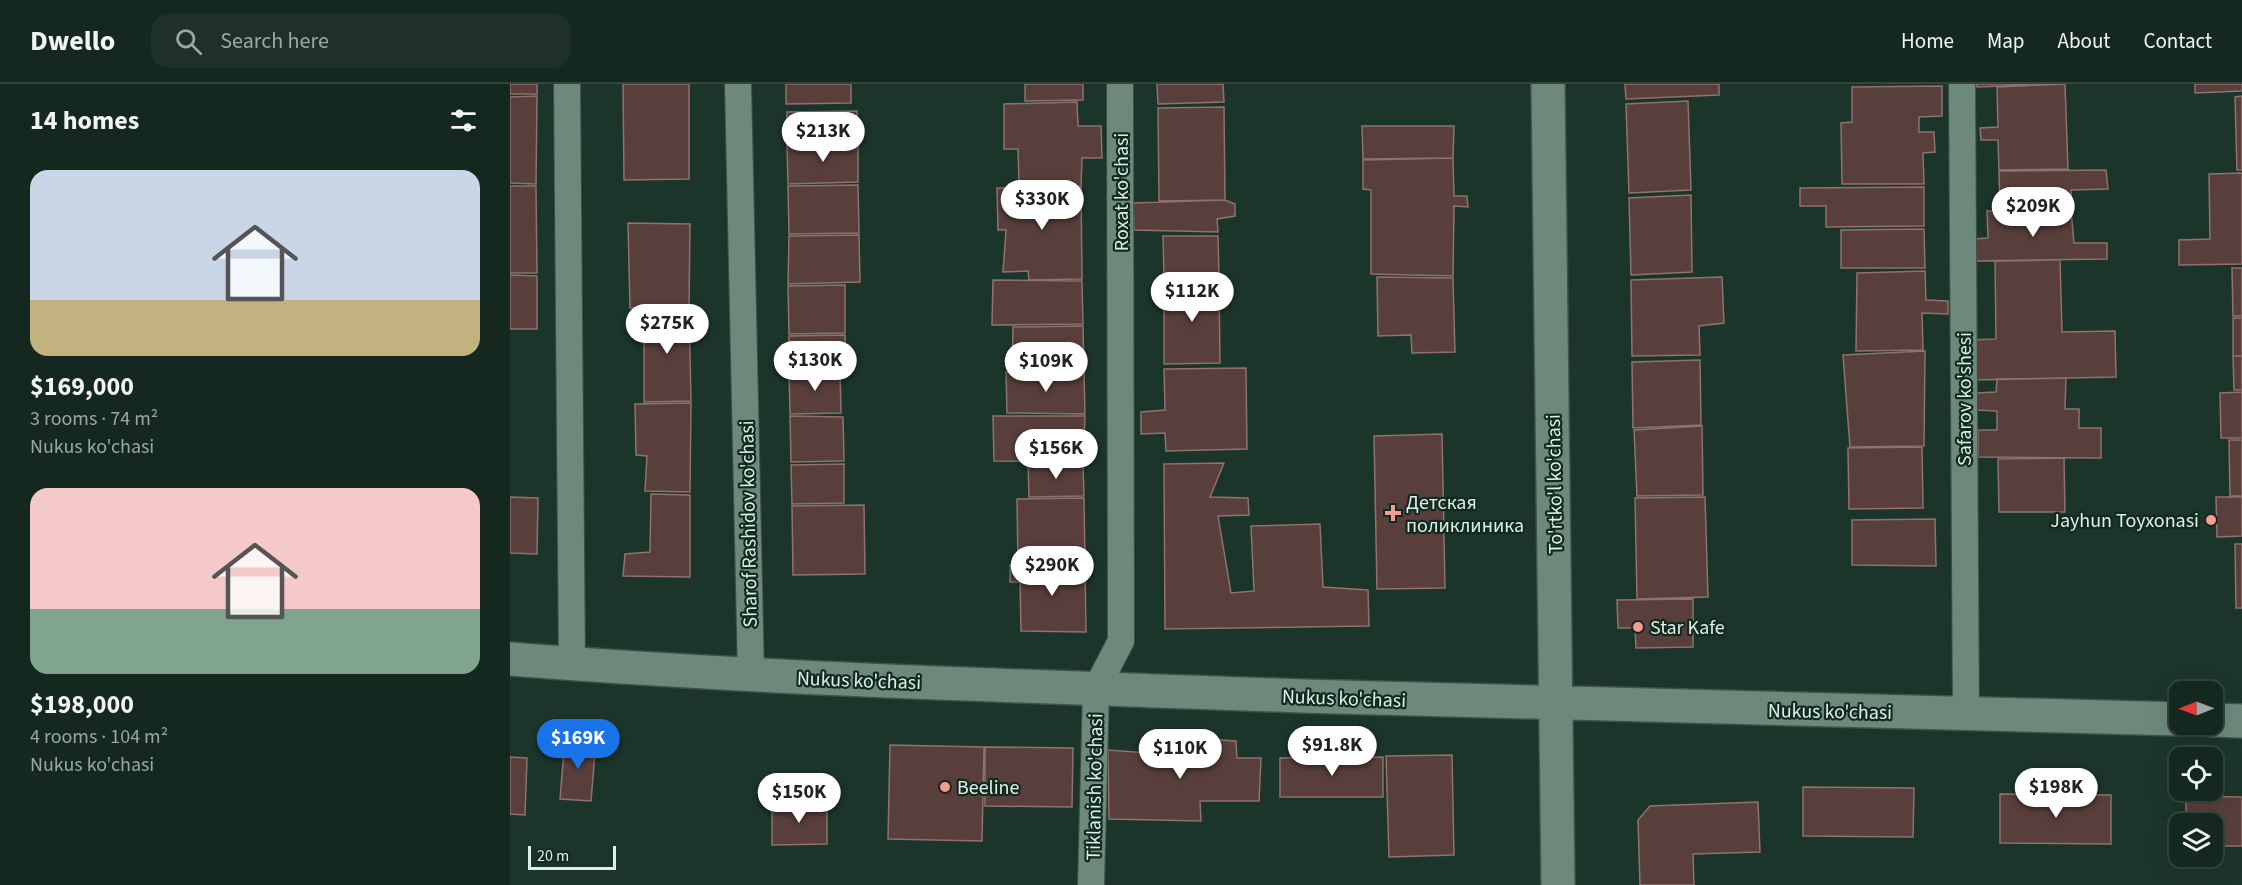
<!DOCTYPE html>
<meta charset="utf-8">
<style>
body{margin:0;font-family:"Source Sans 3",sans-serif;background:#1e3029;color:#f1f3f6;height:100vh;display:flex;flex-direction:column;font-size:22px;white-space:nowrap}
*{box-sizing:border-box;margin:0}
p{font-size:20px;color:#9da6a5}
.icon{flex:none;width:33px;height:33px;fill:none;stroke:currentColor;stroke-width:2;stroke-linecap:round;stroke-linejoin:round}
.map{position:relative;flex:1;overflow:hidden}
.sheet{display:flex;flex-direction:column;background:#152820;width:510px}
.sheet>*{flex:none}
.needle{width:39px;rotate:269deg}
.buttons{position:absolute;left:1659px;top:597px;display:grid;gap:12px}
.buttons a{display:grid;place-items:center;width:54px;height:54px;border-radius:12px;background:#152820;box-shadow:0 6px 24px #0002,0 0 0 2px #34443e;font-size:30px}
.scale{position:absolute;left:18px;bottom:15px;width:88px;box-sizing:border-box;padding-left:6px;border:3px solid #dfeee7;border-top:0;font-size:16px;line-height:21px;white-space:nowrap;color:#dfeee7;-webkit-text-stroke:4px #122b20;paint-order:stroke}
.price{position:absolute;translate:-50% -51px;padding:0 14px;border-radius:21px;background:#fff;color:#222;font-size:20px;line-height:39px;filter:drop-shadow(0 2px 3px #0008)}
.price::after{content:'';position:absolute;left:50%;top:36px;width:18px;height:14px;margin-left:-9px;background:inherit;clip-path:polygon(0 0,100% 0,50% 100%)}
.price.selected{background:#1a73e8;color:#fff}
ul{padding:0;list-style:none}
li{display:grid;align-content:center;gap:12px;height:318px;padding:0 30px}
li span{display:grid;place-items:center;height:186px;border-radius:18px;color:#555}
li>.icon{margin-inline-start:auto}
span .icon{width:108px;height:108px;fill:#fffc;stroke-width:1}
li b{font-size:26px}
h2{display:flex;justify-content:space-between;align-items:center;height:72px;padding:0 30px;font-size:26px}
header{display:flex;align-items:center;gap:36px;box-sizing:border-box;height:84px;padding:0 30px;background:#152820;border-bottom:2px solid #34443e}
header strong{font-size:28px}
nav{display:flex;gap:33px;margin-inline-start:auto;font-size:21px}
.search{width:420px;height:54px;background:#1e3029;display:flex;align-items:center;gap:15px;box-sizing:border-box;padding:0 21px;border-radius:18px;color:#9da6a5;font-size:22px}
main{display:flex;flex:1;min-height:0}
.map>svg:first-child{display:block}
.building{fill:#593f3b;stroke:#8f726e;stroke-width:1.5}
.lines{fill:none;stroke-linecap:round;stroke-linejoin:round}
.street-casing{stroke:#3d534a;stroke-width:28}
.secondary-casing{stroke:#3d534a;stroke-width:36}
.street{stroke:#6d897c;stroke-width:26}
.secondary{stroke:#6d897c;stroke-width:33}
.poi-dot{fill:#f59c91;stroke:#122b20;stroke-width:2}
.labels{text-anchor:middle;stroke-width:4.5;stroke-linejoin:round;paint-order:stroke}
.street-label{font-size:20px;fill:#dfeee7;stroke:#122b20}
.poi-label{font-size:20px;fill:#dfeee7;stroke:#122b20;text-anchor:start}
</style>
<header>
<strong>Dwello</strong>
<div class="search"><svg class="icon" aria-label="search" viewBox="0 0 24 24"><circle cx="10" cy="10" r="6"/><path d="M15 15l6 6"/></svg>Search here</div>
<nav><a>Home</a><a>Map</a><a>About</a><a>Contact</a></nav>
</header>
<main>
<section class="sheet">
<h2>14 homes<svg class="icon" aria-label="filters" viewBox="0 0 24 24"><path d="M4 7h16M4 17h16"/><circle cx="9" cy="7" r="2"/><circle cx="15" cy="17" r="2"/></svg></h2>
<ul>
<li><span style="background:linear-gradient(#c9d6e8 70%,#c2b280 0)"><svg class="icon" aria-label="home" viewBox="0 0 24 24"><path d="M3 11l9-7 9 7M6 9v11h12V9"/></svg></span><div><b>$169,000</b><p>3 rooms · 74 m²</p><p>Nukus ko'chasi</p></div></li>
<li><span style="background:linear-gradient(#f6c9c9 65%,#7fa58c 0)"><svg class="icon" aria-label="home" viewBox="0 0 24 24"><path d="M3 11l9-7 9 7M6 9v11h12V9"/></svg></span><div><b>$198,000</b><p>4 rooms · 104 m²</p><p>Nukus ko'chasi</p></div></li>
</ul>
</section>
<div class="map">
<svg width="1732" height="801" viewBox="0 0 1732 801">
<rect width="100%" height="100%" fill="#1c352a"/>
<!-- building -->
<path class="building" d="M 0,0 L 27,0 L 27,10 L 0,10 Z
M 113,0 L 179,0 L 179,95 L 114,96 Z
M 276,0 L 341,0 L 341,19 L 276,20 Z
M 515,0 L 573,0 L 573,16 L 515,17 Z
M 647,0 L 713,0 L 714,18 L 648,20 Z
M 1115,0 L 1209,0 L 1209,11 L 1116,15 Z
M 1466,0 L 1544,0 L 1467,3 Z
M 1555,0 L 1558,85 L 1489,86 L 1488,56 L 1471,56 L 1470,44 L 1488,43 L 1487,3 Z
M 1685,0 L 1732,0 L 1732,7 L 1685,9 Z
M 1432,2 L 1432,32 L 1409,33 L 1409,48 L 1424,48 L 1425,68 L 1413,69 L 1414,100 L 1332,100 L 1331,39 L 1342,38 L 1342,3 Z
M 27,12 L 26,100 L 0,99 L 0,13 Z
M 1732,12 L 1732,86 L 1727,86 L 1725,13 Z
M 1178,17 L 1181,106 L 1119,109 L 1116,20 Z
M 567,18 L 568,42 L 591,42 L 592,74 L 572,74 L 571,102 L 509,103 L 508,65 L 494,65 L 494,20 Z
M 714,23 L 715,116 L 649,117 L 648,24 Z
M 347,27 L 348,57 L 277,58 L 277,28 Z
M 852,42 L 944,42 L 943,74 L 853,75 Z
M 348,59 L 348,98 L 278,100 L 277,61 Z
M 943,74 L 944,112 L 957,112 L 958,123 L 944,122 L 943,192 L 861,190 L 861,106 L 853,105 L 853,76 Z
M 1596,86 L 1598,105 L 1561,106 L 1561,124 L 1490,126 L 1489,87 Z
M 1732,89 L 1732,180 L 1669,181 L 1669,156 L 1700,155 L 1699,90 Z
M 348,101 L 349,149 L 279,150 L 278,102 Z
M 0,102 L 26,102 L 27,189 L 0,189 Z
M 571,103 L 572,195 L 519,196 L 518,187 L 493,188 L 496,146 L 488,146 L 487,104 Z
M 1414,103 L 1414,142 L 1316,143 L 1316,122 L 1290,122 L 1290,104 Z
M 1181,111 L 1182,188 L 1121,191 L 1119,114 Z
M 715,116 L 725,120 L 725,132 L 707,135 L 708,148 L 624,146 L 623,119 Z
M 1561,126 L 1564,159 L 1597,159 L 1597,175 L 1463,177 L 1463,155 L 1478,154 L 1477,127 Z
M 118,139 L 180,140 L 179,226 L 120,224 Z
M 1414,145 L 1415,184 L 1331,184 L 1331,146 Z
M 349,151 L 350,198 L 278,200 L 279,152 Z
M 653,152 L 708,152 L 709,194 L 654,195 Z
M 1550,176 L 1552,248 L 1605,247 L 1606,293 L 1461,296 L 1460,256 L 1486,255 L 1485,177 Z
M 1722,184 L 1732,184 L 1732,232 L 1723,232 Z
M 1415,187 L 1416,216 L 1438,217 L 1438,230 L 1412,229 L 1413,266 L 1346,267 L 1347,189 Z
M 0,191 L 27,192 L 27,245 L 0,245 Z
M 867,193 L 943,194 L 945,268 L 902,269 L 901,251 L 868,252 Z
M 1212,193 L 1214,239 L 1189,242 L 1190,271 L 1122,272 L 1121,196 Z
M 483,196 L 572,197 L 573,240 L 482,241 Z
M 709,198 L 710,279 L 654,280 L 654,199 Z
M 335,201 L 335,249 L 279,250 L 278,202 Z
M 134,224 L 179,225 L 181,317 L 134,318 Z
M 1723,234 L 1732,234 L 1732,272 L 1723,272 Z
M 573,242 L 574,288 L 502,288 L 503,243 Z
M 335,251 L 336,285 L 279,287 L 279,252 Z
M 1415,267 L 1414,362 L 1340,363 L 1333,271 Z
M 1723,272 L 1732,272 L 1732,306 L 1724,306 Z
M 1190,276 L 1191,341 L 1123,344 L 1122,278 Z
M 736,284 L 737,365 L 656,367 L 655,349 L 631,350 L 631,328 L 655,326 L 654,285 Z
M 330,286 L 331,329 L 280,330 L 279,287 Z
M 496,288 L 574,288 L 575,330 L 497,329 Z
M 1556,294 L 1555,325 L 1569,325 L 1569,344 L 1591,344 L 1591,374 L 1468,373 L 1468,346 L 1487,346 L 1487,327 L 1466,326 L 1465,309 L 1486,308 L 1487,295 Z
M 1732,308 L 1732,354 L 1711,354 L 1710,309 Z
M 181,319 L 180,408 L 135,407 L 137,372 L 126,371 L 125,320 Z
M 280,332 L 333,333 L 334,377 L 281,378 Z
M 483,332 L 575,332 L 573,378 L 484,377 Z
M 1192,342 L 1193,411 L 1127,412 L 1124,346 Z
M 932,350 L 935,504 L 867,505 L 864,352 Z
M 1719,356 L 1732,356 L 1732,412 L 1720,412 Z
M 1412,363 L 1413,424 L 1339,425 L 1338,364 Z
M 1554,374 L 1555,428 L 1489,428 L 1488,375 Z
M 518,379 L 573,380 L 574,412 L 519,413 Z
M 714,379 L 700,413 L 738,414 L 739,431 L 708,432 L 721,509 L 744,507 L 741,442 L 810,440 L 813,503 L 858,506 L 859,542 L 655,545 L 654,380 Z
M 334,380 L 334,419 L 282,420 L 281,381 Z
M 141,410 L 180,411 L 180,493 L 113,492 L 115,470 L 140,468 Z
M 0,413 L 28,414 L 27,470 L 0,469 Z
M 1195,413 L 1198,513 L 1127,515 L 1125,414 Z
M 1706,413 L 1732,413 L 1732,452 L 1707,453 Z
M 574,414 L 575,478 L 508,479 L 507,415 Z
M 354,421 L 355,490 L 283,491 L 282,422 Z
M 1425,435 L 1426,482 L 1342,481 L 1342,436 Z
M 1725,460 L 1732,460 L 1732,524 L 1726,524 Z
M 575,480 L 576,548 L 511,547 L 510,498 L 500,498 L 500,481 Z
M 1183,515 L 1183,563 L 1126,564 L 1125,544 L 1108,544 L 1107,516 Z
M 653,652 L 726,657 L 727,674 L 751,674 L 749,717 L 690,717 L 691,737 L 599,735 L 598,666 L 652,670 Z
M 55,654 L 86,657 L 81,717 L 50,715 Z
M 380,661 L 474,663 L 472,757 L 378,755 Z
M 475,663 L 563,664 L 562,723 L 475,722 Z
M 942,671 L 944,771 L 879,773 L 876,672 Z
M 0,673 L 17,674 L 15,731 L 0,730 Z
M 873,673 L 873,713 L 770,713 L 770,674 Z
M 1293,703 L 1404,704 L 1403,753 L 1293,752 Z
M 1490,710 L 1601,711 L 1601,760 L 1490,759 Z
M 1676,712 L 1732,713 L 1732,762 L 1702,762 L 1702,740 L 1676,740 Z
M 1248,718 L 1250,768 L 1183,770 L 1184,801 L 1130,801 L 1128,736 L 1140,722 Z
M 262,719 L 317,719 L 317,760 L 262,761 Z"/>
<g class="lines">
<defs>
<path id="street" d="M 57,0 L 62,580
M 228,0 L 241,592
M 1452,0 L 1456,631
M 581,801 L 586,605 L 611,557 L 610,0"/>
<path id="secondary" d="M 1038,0 L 1048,801
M 0,575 C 226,593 453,600 679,608 C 1009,620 1339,628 1670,635
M 1702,636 L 1732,637"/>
</defs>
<!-- street casing -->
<use href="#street" class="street-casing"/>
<!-- secondary casing -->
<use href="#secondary" class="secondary-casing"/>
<!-- street -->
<use href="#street" class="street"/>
<!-- secondary -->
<use href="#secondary" class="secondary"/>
</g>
<!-- markers -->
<g class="poi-dot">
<path d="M880 420h6v6h6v6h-6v6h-6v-6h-6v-6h6z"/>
<circle cx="1701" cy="436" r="6"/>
<circle cx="1128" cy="543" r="6"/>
<circle cx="435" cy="703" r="6"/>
</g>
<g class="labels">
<!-- street labels -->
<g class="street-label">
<text transform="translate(611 108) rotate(-90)" y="7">Roxat ko'chasi</text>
<text transform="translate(1454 315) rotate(-90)" y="7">Safarov ko'shesi</text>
<text transform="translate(1044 400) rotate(-91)" y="7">To'rtko'l ko'chasi</text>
<text transform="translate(238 440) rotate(-91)" y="7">Sharof Rashidov ko'chasi</text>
<text transform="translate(349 596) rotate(2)" y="7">Nukus ko'chasi</text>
<text transform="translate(834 614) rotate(2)" y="7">Nukus ko'chasi</text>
<text transform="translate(1320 627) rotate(1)" y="7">Nukus ko'chasi</text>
<text transform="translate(584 703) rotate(-89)" y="7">Tiklanish ko'chasi</text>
</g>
<!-- poi labels -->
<g class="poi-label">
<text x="896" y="425">Детская<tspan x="896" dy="23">поликлиника</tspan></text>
<text x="1689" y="443" text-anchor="end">Jayhun Toyxonasi</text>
<text x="1140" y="550">Star Kafe</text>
<text x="447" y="710">Beeline</text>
</g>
</g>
</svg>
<div class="buttons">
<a><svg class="needle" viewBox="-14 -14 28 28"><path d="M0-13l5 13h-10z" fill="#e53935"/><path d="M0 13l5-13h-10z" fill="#9da6a5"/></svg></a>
<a><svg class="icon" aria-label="locate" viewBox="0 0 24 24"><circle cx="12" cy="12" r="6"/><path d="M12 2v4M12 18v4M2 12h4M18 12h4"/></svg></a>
<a><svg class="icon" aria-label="layers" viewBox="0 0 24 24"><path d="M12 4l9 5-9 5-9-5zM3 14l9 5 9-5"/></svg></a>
</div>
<div class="scale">20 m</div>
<b class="price" style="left:313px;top:79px">$213K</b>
<b class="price" style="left:532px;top:147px">$330K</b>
<b class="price" style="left:1523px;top:154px">$209K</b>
<b class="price" style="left:682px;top:239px">$112K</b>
<b class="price" style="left:157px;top:271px">$275K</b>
<b class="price" style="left:305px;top:308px">$130K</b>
<b class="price" style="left:536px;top:309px">$109K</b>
<b class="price" style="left:546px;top:396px">$156K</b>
<b class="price" style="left:542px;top:513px">$290K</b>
<b class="price selected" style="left:68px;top:686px">$169K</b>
<b class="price" style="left:822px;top:693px">$91.8K</b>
<b class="price" style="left:670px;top:696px">$110K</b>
<b class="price" style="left:1546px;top:735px">$198K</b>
<b class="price" style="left:289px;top:740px">$150K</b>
</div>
</main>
